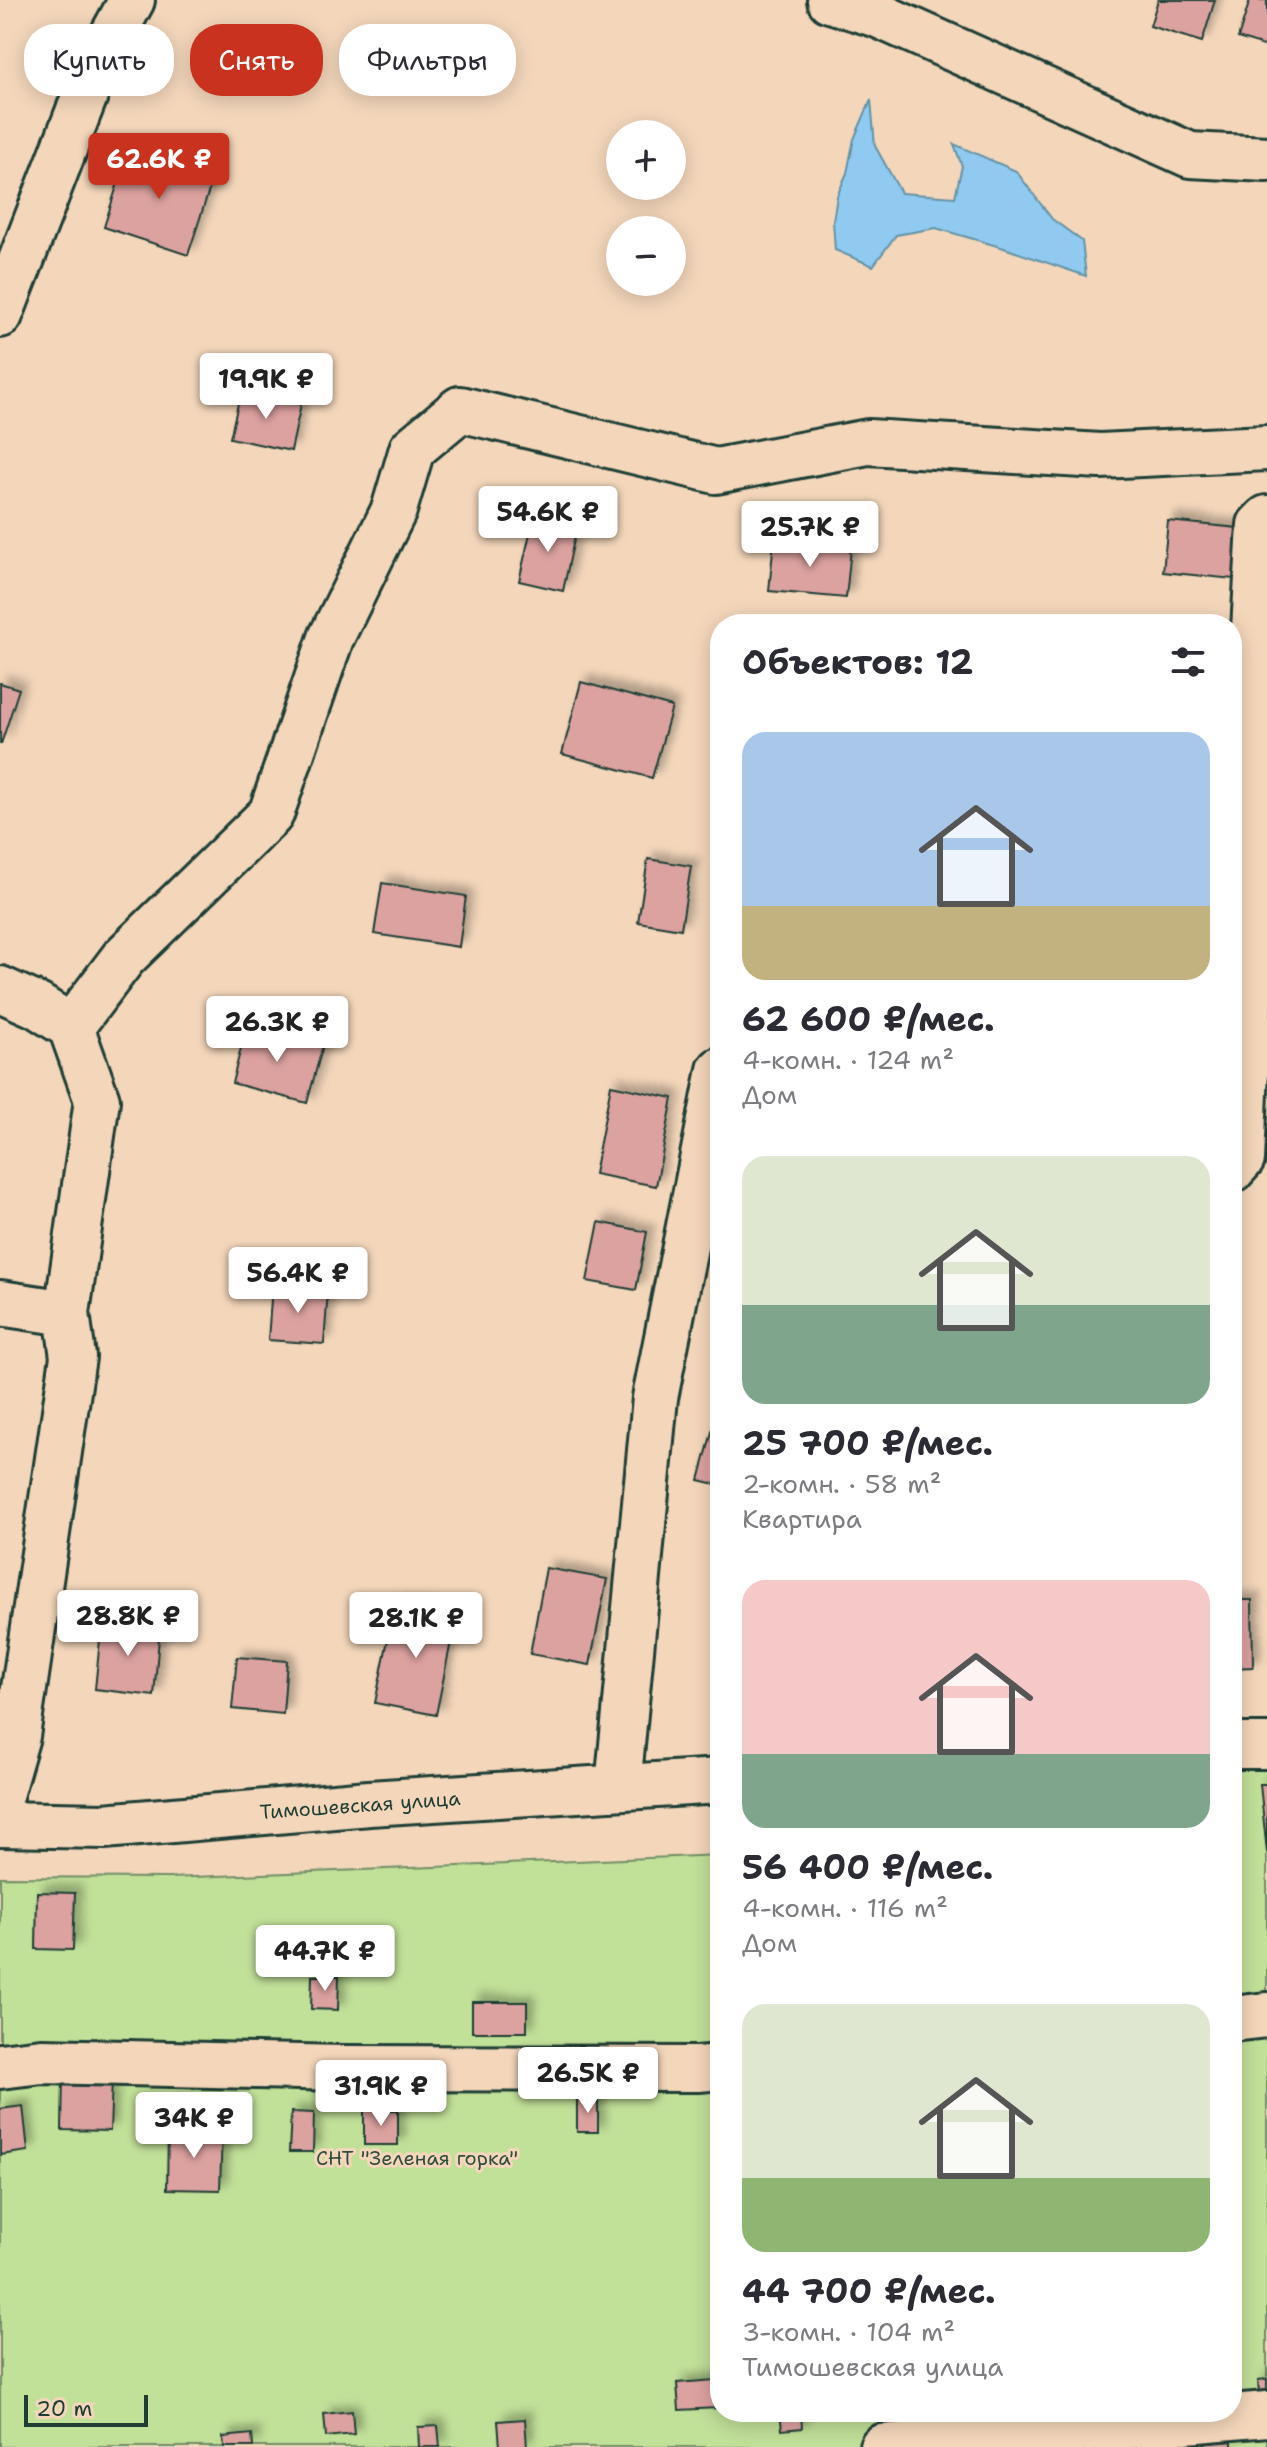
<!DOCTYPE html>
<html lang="ru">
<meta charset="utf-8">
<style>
body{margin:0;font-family:"Shantell Sans",sans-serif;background:#f2f2f3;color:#2b2b33;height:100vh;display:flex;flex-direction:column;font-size:30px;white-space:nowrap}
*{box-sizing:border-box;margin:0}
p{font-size:26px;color:#7c7c81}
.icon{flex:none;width:44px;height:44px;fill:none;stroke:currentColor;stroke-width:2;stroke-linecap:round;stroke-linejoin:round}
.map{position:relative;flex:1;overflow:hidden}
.sheet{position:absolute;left:710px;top:614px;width:532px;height:1808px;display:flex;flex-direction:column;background:#fff;border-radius:32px;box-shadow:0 4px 20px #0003}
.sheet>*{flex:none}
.banner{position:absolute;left:24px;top:24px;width:566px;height:72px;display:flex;gap:16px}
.controls{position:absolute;left:606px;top:120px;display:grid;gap:16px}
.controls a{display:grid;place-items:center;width:80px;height:80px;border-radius:50%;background:#fff;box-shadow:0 4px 20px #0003;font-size:40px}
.scale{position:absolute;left:24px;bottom:20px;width:124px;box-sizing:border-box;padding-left:8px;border:4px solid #1f3d34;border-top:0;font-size:22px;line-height:28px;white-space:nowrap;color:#1f3d34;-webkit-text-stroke:6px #f4d7bb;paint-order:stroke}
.price{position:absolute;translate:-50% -68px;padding:0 18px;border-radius:8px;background:#fff;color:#222;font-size:26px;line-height:52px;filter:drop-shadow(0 2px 4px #0008)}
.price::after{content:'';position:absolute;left:50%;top:48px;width:24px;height:18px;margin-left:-12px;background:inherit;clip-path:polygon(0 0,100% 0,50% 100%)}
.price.on{background:#c8321e;color:#fff}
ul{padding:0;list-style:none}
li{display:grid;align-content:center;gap:16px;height:424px;padding:0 32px}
li span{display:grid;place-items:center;height:248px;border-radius:24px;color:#555}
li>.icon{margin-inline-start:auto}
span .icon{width:144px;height:144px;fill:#fffc;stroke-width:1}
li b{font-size:34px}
h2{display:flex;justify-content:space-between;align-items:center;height:96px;padding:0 32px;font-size:34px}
.chip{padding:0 28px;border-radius:32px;background:#fff;box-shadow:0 4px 20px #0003;font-size:28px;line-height:72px}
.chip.on{background:#c8321e;color:#fff}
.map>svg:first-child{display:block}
.green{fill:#c1e098;stroke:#708e66;stroke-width:2}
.water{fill:#91caf0;stroke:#6392a5;stroke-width:2}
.building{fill:#dca2a0;stroke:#1f3d34;stroke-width:2;filter:url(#shadow)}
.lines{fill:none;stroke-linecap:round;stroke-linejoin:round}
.minor-casing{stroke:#1f3d34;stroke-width:50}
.minor{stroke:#f4d7bb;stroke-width:44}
.labels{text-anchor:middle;stroke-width:6;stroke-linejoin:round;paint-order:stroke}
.street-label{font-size:20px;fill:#1f3d34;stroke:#f4d7bb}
.park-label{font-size:20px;fill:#2f4d3e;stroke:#f4d7bb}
</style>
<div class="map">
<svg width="1267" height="2447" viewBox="0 0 1267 2447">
<defs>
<filter id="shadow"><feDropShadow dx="7" dy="-7" stdDeviation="4" flood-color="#0004"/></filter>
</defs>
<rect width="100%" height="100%" fill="#f4d7bb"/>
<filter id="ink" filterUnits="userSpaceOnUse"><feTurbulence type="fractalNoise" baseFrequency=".0125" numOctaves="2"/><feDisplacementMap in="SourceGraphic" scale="16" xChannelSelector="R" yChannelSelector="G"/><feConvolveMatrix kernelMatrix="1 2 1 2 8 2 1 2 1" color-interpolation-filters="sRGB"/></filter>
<g filter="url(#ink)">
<!-- green -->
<path class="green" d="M 1246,1767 L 1267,1767 L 1267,2447 L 0,2447 L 0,1877 L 170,1878 L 720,1855 L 720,2412 L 1232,2412 L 1232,1769 Z"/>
<!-- water -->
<path class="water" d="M 871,100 L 875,146 L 901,193 L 955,197 L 962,166 L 954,144 L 1016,171 L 1052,219 L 1082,241 L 1086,276 L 1004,248 L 936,228 L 896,235 L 873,266 L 835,250 L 833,221 L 837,196 L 847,173 L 854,139 Z"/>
<!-- building -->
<path class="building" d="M 1158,0 L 1215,0 L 1202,42 L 1150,26 Z
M 1250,0 L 1267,0 L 1267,47 L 1238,38 Z
M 129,148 L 214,175 L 188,255 L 104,227 Z
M 241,391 L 301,404 L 291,451 L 230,438 Z
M 534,516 L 577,526 L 563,591 L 519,581 Z
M 1168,521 L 1238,528 L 1234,579 L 1163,572 Z
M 774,540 L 851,548 L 846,598 L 769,591 Z
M 581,682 L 672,707 L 652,778 L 562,754 Z
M 0,683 L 19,689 L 1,744 L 0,744 Z
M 648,859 L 691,866 L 681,929 L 638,922 Z
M 382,883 L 466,896 L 459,947 L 374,934 Z
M 247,1025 L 323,1045 L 307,1103 L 232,1083 Z
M 611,1085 L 673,1098 L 656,1186 L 594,1174 Z
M 599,1222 L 647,1232 L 636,1290 L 587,1281 Z
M 272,1286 L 328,1290 L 324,1344 L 268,1340 Z
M 720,1402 L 720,1485 L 699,1480 Z
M 546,1568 L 607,1579 L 590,1665 L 530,1654 Z
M 1232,1600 L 1252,1600 L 1253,1667 L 1232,1668 Z
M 395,1605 L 456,1617 L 436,1715 L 375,1703 Z
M 102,1620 L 160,1626 L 154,1696 L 95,1689 Z
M 237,1657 L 287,1661 L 283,1714 L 232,1709 Z
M 1260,1784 L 1267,1784 L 1267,1853 Z
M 37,1892 L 75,1893 L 73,1950 L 36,1949 Z
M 312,1976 L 339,1976 L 338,2010 L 311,2009 Z
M 472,2002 L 527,2002 L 527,2032 L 472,2032 Z
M 63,2076 L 112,2078 L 110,2131 L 62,2130 Z
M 577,2098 L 598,2098 L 598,2132 L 577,2132 Z
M 23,2106 L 28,2151 L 0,2155 L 0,2109 Z
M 364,2110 L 398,2110 L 398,2145 L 364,2145 Z
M 291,2112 L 314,2113 L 313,2152 L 289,2152 Z
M 168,2130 L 222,2131 L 220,2190 L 167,2189 Z
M 1267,2379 L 1267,2407 L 1260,2408 L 1258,2380 Z
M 715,2380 L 717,2408 L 679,2410 L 677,2383 Z
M 352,2411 L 354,2434 L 326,2437 L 324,2414 Z
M 780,2412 L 801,2412 L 802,2428 L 782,2430 Z
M 525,2419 L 527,2447 L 500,2447 L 498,2421 Z
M 438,2426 L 440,2447 L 419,2447 L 418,2427 Z
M 252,2434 L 253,2447 L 224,2447 L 223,2437 Z
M 1232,2441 L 1232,2447 L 1205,2447 L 1205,2443 Z"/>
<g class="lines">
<defs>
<path id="minor" d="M 830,0 L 878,15 L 1190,155 L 1267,159
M 0,315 L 97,64 L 132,0
M 1232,927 L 1252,937 L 1242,1159 L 1232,1170
M 1252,937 L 1251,682 L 1260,525 L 1267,518
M 0,989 L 38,1006 L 71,1027 L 97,1100 L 67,1313
M 71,1027 L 124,957 L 271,814 L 331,638 L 394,510 L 412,449 L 460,409 L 716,471 L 868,442 L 1100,456 L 1267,448
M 0,1303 L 67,1313 L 73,1357 L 17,1736 L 0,1795
M 1232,1746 L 1267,1746
M 618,1787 L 655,1398 L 720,1070
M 0,1824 L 104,1826 L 369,1803 L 720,1781
M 1232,2019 L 1267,2015
M 0,2066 L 42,2061 L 343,2068 L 698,2069 L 720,2067
M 882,2447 L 1267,2414"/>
</defs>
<!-- minor casing -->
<use href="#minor" class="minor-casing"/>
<!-- minor -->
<use href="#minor" class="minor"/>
</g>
</g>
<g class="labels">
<!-- street labels -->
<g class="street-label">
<text transform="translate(360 1805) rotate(-4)" y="7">Тимошевская улица</text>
</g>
<!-- park labels -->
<g class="park-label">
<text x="417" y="2165">СНТ "Зеленая горка"</text>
</g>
</g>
</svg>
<div class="controls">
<a>+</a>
<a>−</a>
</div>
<div class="scale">20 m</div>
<b class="price on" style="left:159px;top:201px">62.6K ₽</b>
<b class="price" style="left:266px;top:421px">19.9K ₽</b>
<b class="price" style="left:548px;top:554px">54.6K ₽</b>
<b class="price" style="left:810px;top:569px">25.7K ₽</b>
<b class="price" style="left:277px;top:1064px">26.3K ₽</b>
<b class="price" style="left:298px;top:1315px">56.4K ₽</b>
<b class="price" style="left:128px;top:1658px">28.8K ₽</b>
<b class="price" style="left:416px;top:1660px">28.1K ₽</b>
<b class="price" style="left:325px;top:1993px">44.7K ₽</b>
<b class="price" style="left:588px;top:2115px">26.5K ₽</b>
<b class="price" style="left:381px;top:2128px">31.9K ₽</b>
<b class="price" style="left:194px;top:2160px">34K ₽</b>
<div class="banner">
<a class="chip">Купить</a>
<a class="chip on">Снять</a>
<a class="chip">Фильтры</a>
</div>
<section class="sheet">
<h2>Объектов: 12<svg class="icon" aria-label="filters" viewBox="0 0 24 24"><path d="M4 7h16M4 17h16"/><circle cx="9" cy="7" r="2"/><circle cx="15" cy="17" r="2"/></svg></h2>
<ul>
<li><span style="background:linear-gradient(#a9c7e8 70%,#c2b280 0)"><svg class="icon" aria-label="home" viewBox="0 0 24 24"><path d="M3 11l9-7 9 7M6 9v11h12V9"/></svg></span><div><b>62 600 ₽/мес.</b><p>4-комн. · 124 m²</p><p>Дом</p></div></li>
<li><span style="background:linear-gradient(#dfe7d0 60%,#7fa58c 0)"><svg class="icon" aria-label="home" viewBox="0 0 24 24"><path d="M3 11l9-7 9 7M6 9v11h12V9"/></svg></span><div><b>25 700 ₽/мес.</b><p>2-комн. · 58 m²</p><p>Квартира</p></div></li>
<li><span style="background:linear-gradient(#f6c9c9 70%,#7fa58c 0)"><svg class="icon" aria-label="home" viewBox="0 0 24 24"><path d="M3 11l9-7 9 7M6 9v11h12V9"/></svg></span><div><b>56 400 ₽/мес.</b><p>4-комн. · 116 m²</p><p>Дом</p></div></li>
<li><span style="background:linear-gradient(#dfe7d0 70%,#8fb573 0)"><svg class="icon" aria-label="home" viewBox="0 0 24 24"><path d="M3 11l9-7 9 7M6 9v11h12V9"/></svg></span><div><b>44 700 ₽/мес.</b><p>3-комн. · 104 m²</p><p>Тимошевская улица</p></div></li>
</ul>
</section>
</div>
